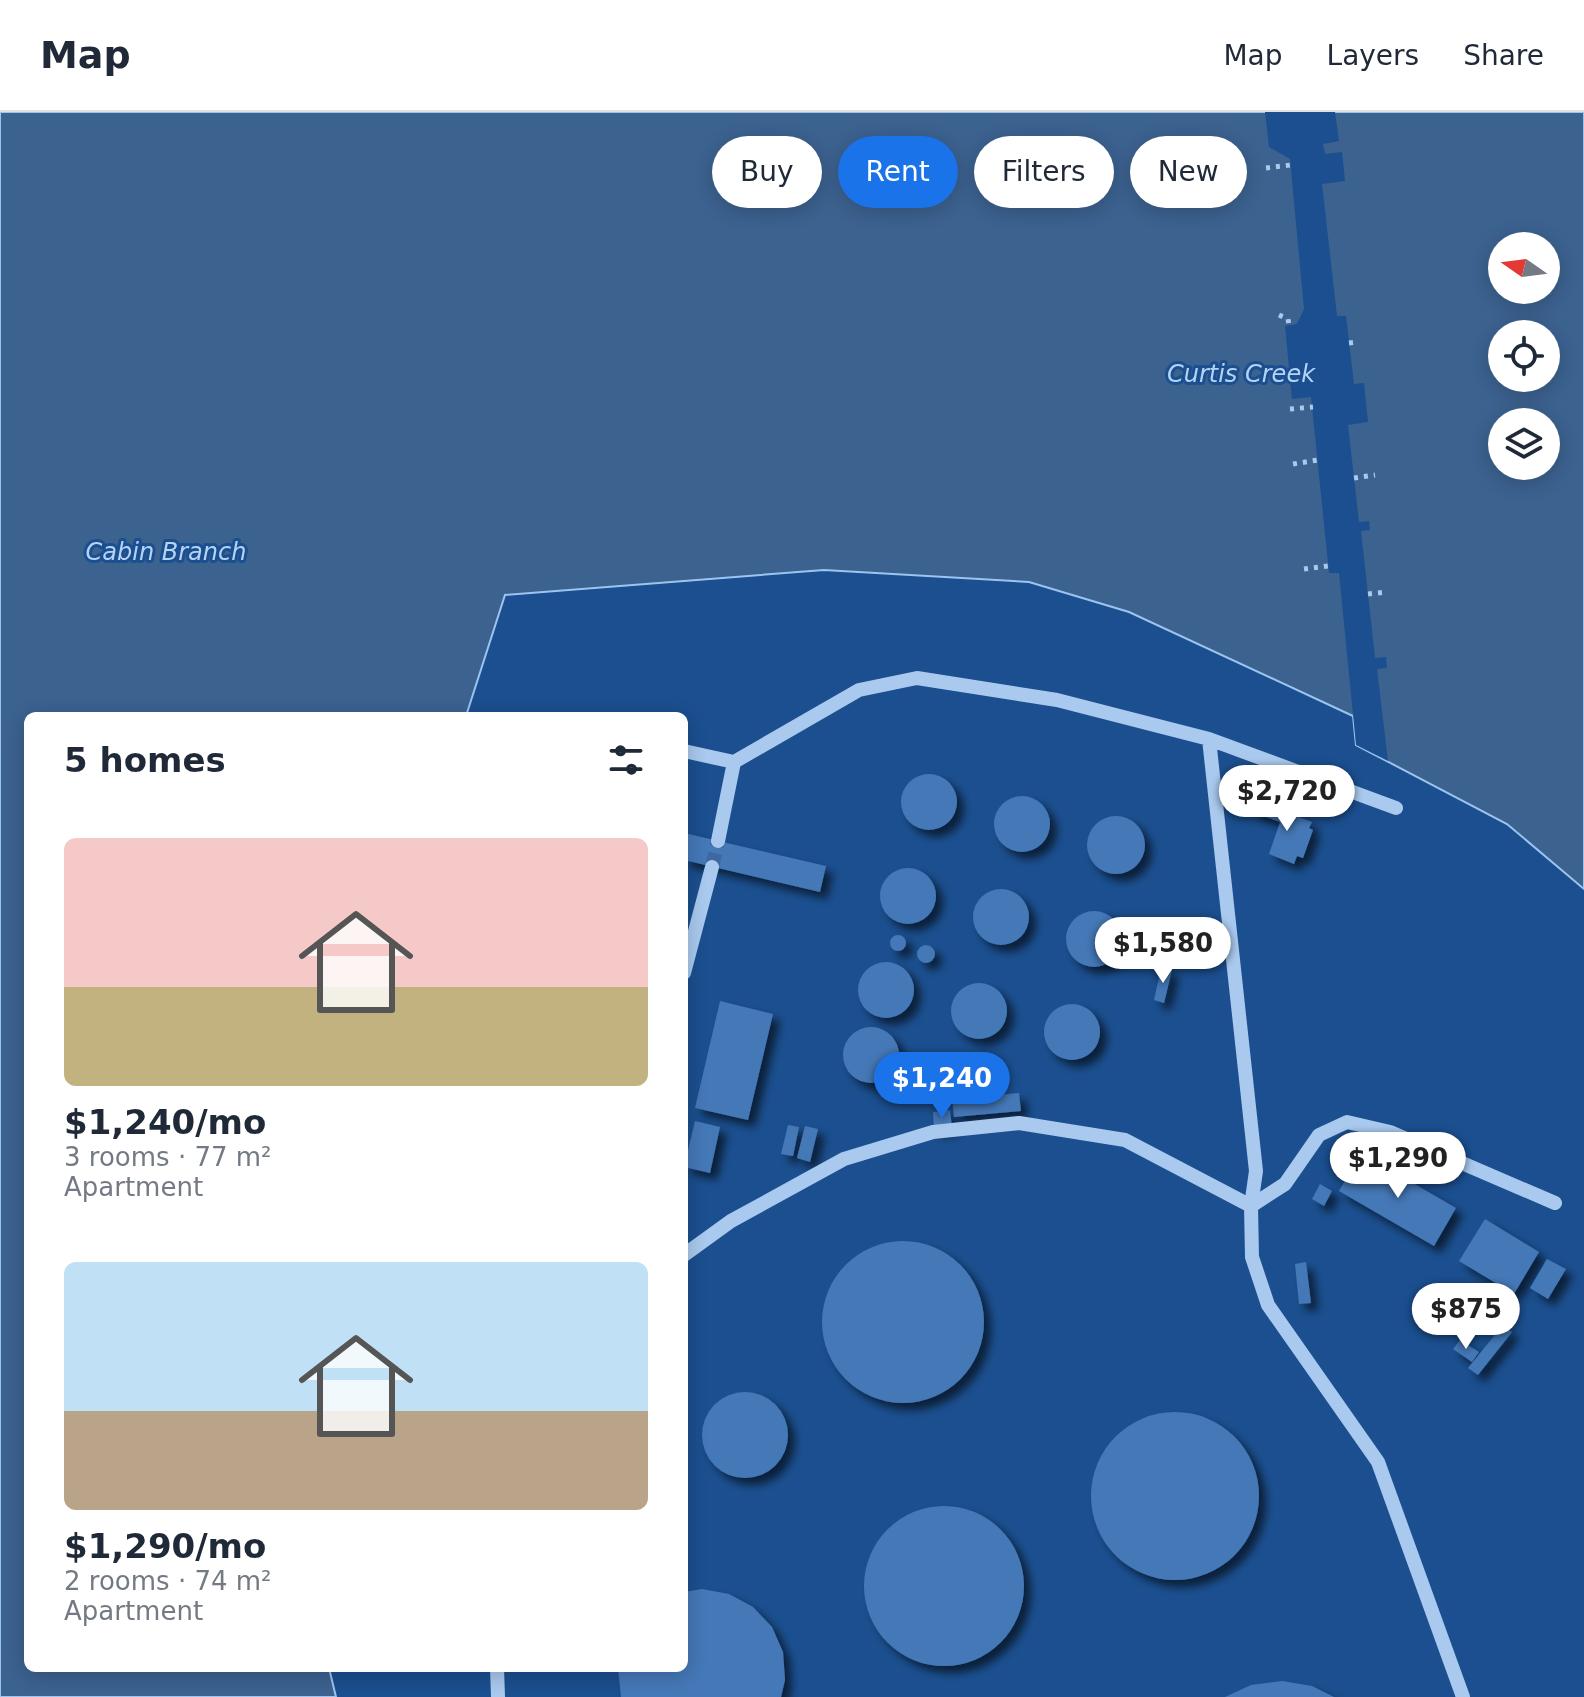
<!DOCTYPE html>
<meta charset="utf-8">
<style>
body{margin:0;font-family:"DejaVu Sans",sans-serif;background:#f2f2f3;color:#1f2937;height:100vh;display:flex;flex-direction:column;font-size:30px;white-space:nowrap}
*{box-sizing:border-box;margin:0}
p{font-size:26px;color:#747a83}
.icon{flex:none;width:44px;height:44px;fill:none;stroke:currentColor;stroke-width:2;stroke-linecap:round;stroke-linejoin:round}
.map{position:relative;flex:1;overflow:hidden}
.details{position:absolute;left:24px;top:600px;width:664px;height:960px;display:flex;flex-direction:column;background:#fff;border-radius:12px;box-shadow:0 4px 20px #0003}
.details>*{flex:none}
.hud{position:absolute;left:712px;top:24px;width:752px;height:72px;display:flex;gap:16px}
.needle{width:52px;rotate:284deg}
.tools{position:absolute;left:1488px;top:120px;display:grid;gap:16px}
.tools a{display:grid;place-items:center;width:72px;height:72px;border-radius:50%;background:#fff;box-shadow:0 4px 20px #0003;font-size:40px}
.price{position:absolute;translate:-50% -68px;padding:0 18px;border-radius:28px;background:#fff;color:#222;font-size:26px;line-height:52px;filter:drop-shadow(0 2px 4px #0008)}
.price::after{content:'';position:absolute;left:50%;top:48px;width:24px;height:18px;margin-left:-12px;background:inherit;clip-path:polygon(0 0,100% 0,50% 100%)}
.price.active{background:#1a73e8;color:#fff}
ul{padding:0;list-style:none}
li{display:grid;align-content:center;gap:16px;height:424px;padding:0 40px}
li span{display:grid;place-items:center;height:248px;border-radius:12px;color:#555}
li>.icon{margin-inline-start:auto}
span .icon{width:144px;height:144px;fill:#fffc;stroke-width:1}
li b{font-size:34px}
h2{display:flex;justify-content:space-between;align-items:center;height:96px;padding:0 40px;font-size:34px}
.chip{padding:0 28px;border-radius:36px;background:#fff;box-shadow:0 4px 20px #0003;font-size:28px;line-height:72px}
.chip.active{background:#1a73e8;color:#fff}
header{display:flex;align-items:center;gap:48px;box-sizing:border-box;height:112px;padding:0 40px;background:#fff;border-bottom:2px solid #e0e1e3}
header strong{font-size:38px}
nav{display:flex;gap:44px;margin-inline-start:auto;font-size:28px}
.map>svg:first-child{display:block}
.water{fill:#3c6290;stroke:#9cc4f0;stroke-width:2;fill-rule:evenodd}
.pier{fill:#1b4f8f}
.building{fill:#4478b7;filter:url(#shadow)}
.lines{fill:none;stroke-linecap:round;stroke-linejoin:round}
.minor-tunnel{stroke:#3d69a0;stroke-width:14;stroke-dasharray:14 7;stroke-linecap:butt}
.path{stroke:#a9c9ee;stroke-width:5;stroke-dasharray:4 6;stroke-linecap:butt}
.minor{stroke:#a9c9ee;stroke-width:14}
.labels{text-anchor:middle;stroke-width:6;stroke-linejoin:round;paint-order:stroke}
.water-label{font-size:24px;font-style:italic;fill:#b5d3f5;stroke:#1b4f8f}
</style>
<header>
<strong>Map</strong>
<nav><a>Map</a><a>Layers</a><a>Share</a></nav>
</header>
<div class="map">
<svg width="1584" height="1585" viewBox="0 0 1584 1585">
<defs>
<filter id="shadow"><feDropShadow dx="7" dy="7" stdDeviation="4" flood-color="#0009"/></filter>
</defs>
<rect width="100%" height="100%" fill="#1b4f8f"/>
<!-- water -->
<path class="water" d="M 0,0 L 1584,0 L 1584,777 L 1507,712 L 1356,633 L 1353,604 L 1129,500 L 1029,470 L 824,458 L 505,483 L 466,604 L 28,604 L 28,1556 L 329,1556 L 336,1585 L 0,1585 ZM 1502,134 L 1546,134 L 1546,178 L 1502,178 ZM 1502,222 L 1546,222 L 1546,266 L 1502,266 ZM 1502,310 L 1546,310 L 1546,354 L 1502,354 Z"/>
<!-- pier -->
<path class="pier" d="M 1265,0 L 1335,0 L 1339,29 L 1323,32 L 1325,42 L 1342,40 L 1345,69 L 1322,72 L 1337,204 L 1346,204 L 1354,272 L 1364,271 L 1368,310 L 1348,313 L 1359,410 L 1369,409 L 1370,418 L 1361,419 L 1375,546 L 1386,545 L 1387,556 L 1377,557 L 1388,649 L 1356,633 L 1339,461 L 1329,461 L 1311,285 L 1292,287 L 1285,214 L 1297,212 L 1304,197 L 1290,47 L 1269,35 Z"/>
<!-- building -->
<path class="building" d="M901 690a28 28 0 1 1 56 0a28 28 0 1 1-56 0Z
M994 712a28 28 0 1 1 56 0a28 28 0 1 1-56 0Z
M 1256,689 L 1312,710 L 1309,716 L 1313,718 L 1303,746 L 1297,744 L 1294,752 L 1269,742 L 1280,710 L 1252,700 Z
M1087 733a29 29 0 1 1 58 0a29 29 0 1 1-58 0Z
M 684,721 L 826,754 L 820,780 L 684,748 Z
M880 784a28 28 0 1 1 56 0a28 28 0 1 1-56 0Z
M973 805a28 28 0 1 1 56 0a28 28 0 1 1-56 0Z
M1066 827a28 28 0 1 1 56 0a28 28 0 1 1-56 0Z
M890 831a8 8 0 1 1 16 0a8 8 0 1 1-16 0Z
M917 842a9 9 0 1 1 18 0a9 9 0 1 1-18 0Z
M858 878a28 28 0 1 1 56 0a28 28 0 1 1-56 0Z
M 1161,856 L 1172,858 L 1164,891 L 1154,888 Z
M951 899a28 28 0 1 1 56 0a28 28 0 1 1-56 0Z
M 720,889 L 773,902 L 748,1008 L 695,996 Z
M1044 920a28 28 0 1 1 56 0a28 28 0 1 1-56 0Z
M843 943a28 28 0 1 1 56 0a28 28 0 1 1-56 0Z
M 1019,981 L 1021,999 L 954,1005 L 952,987 Z
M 950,998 L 952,1016 L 934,1018 L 933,1000 Z
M 695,1009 L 720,1015 L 710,1061 L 684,1055 Z
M 788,1013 L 799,1015 L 793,1044 L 781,1042 Z
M 805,1014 L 818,1017 L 810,1050 L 797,1046 Z
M 1361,1041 L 1456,1096 L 1434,1134 L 1339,1079 Z
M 1320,1072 L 1332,1079 L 1324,1094 L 1312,1087 Z
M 1485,1107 L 1539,1140 L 1514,1182 L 1459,1149 Z
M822 1210a81 81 0 1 1 162 0a81 81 0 1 1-162 0Z
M 1547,1147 L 1566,1157 L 1548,1187 L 1530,1176 Z
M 1306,1150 L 1311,1191 L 1299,1192 L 1295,1152 Z
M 1503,1213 L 1512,1220 L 1478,1263 L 1468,1256 Z
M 1460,1228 L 1479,1240 L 1472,1250 L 1453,1237 Z
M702 1323a43 43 0 1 1 86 0a43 43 0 1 1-86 0Z
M1091 1384a84 84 0 1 1 168 0a84 84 0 1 1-168 0Z
M864 1474a80 80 0 1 1 160 0a80 80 0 1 1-160 0Z
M 702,1477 L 729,1482 L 753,1495 L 772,1515 L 783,1540 L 785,1568 L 781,1585 L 621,1585 L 618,1556 L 684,1556 L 684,1480 Z
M 1282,1569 L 1312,1574 L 1334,1585 L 1225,1585 L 1251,1573 Z"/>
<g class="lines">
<!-- minor-tunnel -->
<path class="minor-tunnel" d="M 712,755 L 718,729"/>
<!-- path -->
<path class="path" d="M 1266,56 L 1291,53
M 1279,203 L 1288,207 L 1289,213
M 1349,231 L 1358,230
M 1290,297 L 1313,295
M 1293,352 L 1318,348
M 1354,366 L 1375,363
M 1304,457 L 1328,454
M 1368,482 L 1387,480"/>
<!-- minor -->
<path class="minor" d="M 1209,627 L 1256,1059 L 1251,1094 L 1252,1145 L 1268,1193 L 1378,1350 L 1463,1585
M 684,639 L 734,650 L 718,729
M 734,650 L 859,578 L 917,566 L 1057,588 L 1209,627 L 1396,696
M 684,861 L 712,755
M 1251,1094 L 1285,1072 L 1319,1023 L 1347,1010 L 1390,1020 L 1555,1091
M 684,1143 L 731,1109 L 844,1047 L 933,1020 L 1019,1011 L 1125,1028 L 1251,1094
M 497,1556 L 498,1585"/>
</g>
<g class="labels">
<!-- water labels -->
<g class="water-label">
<text x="1241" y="270">Curtis Creek</text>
<text x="166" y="448">Cabin Branch</text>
</g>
</g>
</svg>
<div class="tools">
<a><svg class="needle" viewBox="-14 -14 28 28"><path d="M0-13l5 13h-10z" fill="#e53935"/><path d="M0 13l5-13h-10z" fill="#747a83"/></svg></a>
<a><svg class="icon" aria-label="locate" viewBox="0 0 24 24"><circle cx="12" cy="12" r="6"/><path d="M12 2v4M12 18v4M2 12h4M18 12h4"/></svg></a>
<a><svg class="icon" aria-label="layers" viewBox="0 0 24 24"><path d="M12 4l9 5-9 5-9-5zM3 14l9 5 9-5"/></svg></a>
</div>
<b class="price" style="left:1287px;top:721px">$2,720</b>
<b class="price" style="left:1163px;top:873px">$1,580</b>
<b class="price active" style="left:942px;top:1008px">$1,240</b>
<b class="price" style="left:1398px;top:1088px">$1,290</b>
<b class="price" style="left:1466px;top:1239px">$875</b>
<div class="hud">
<a class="chip">Buy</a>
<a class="chip active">Rent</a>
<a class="chip">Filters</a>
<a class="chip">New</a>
</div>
<section class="details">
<h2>5 homes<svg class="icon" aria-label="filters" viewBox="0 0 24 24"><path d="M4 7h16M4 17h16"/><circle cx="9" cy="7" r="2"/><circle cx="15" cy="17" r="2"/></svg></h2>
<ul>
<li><span style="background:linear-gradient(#f6c9c9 60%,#c2b280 0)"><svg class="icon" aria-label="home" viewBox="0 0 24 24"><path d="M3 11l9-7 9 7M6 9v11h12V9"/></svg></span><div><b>$1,240/mo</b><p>3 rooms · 77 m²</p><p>Apartment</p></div></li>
<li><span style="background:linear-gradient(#bfe0f5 60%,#b9a48a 0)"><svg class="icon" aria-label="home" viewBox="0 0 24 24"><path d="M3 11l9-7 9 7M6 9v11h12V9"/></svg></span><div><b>$1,290/mo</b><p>2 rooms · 74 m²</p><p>Apartment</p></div></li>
</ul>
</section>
</div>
